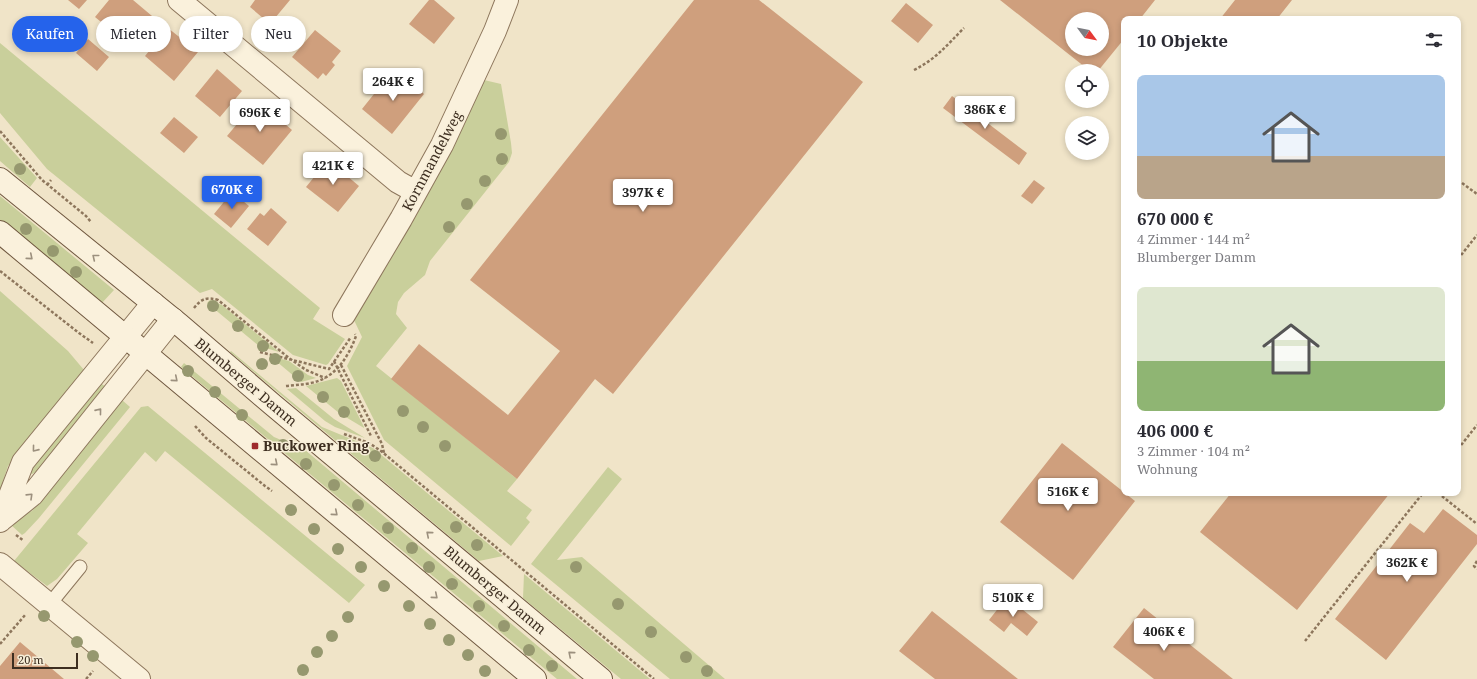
<!DOCTYPE html>
<html lang="de">
<meta charset="utf-8">
<style>
body{margin:0;font-family:"Noto Serif",serif;background:#f2f2f3;color:#2b2b33;height:100vh;display:flex;flex-direction:column;font-size:15px;white-space:nowrap}
*{box-sizing:border-box;margin:0}
p{font-size:13px;color:#7c7c81}
.icon{flex:none;width:22px;height:22px;fill:none;stroke:currentColor;stroke-width:2;stroke-linecap:round;stroke-linejoin:round}
.map{position:relative;flex:1;overflow:hidden}
.side{position:absolute;left:1121px;top:16px;width:340px;height:480px;display:flex;flex-direction:column;background:#fff;border-radius:8px;box-shadow:0 2px 6px #0003}
.side>*{flex:none}
.banner{position:absolute;left:12px;top:16px;width:380px;height:36px;display:flex;gap:8px}
.needle{width:26px;rotate:122deg}
.buttons{position:absolute;left:1065px;top:12px;display:grid;gap:8px}
.buttons a{display:grid;place-items:center;width:44px;height:44px;border-radius:50%;background:#fff;box-shadow:0 2px 6px #0003;font-size:20px}
.scale{position:absolute;left:12px;bottom:10px;width:66px;box-sizing:border-box;padding-left:4px;border:2px solid #3d2e20;border-top:0;font-size:11px;line-height:14px;white-space:nowrap;color:#3d2e20;-webkit-text-stroke:3px #f7eed8;paint-order:stroke}
.price{position:absolute;translate:-50% -34px;padding:0 9px;border-radius:4px;background:#fff;color:#222;font-size:13px;line-height:26px;filter:drop-shadow(0 1px 2px #0008)}
.price::after{content:'';position:absolute;left:50%;top:24px;width:12px;height:9px;margin-left:-6px;background:inherit;clip-path:polygon(0 0,100% 0,50% 100%)}
.price.on{background:#2563eb;color:#fff}
ul{padding:0;list-style:none}
li{display:grid;align-content:center;gap:8px;height:212px;padding:0 16px}
li span{display:grid;place-items:center;height:124px;border-radius:8px;color:#555}
li>.icon{margin-inline-start:auto}
span .icon{width:72px;height:72px;fill:#fffc;stroke-width:1}
li b{font-size:17px}
h2{display:flex;justify-content:space-between;align-items:center;height:48px;padding:0 16px;font-size:17px}
.chip{padding:0 14px;border-radius:18px;background:#fff;box-shadow:0 2px 6px #0003;font-size:14px;line-height:36px}
.chip.on{background:#2563eb;color:#fff}
.map>svg:first-child{display:block}
.green{fill:#c9cf9b}
.building{fill:#cf9f7d;fill-rule:evenodd}
.lines{fill:none;stroke-linecap:round;stroke-linejoin:round}
.lane-casing{stroke:#8d765c;stroke-width:15}
.street-casing{stroke:#8d765c;stroke-width:24}
.secondary-casing{stroke:#6f573f;stroke-width:24}
.path{stroke:#8d765c;stroke-width:2.5;stroke-dasharray:3 2;stroke-linecap:butt}
.lane{stroke:#faf1dc;stroke-width:13}
.street{stroke:#faf1dc;stroke-width:22}
.secondary{stroke:#faf1dc;stroke-width:22}
.tree{fill:#96986f}
.oneway{stroke:#9c907e}
.poi-dot{fill:#9e2a2b;stroke:#f7eed8;stroke-width:1.5}
.labels{text-anchor:middle;stroke-width:3;stroke-linejoin:round;paint-order:stroke}
.street-label{font-size:14px;fill:#3d2e20;stroke:#f7eed8}
.poi-label{font-size:14px;font-weight:bold;fill:#3d2e20;stroke:#f7eed8;text-anchor:start}
</style>
<div class="map">
<svg width="1477" height="679" viewBox="0 0 1477 679">
<rect width="100%" height="100%" fill="#f0e4c8"/>
<!-- green -->
<path class="green" d="M 0,43 L 320,308 L 313,319 L 345,339 L 328,364 L 326,365 L 293,355 L 212,289 L 200,293 L 47,169 L 0,113 Z
M 484,80 L 501,84 L 511,143 L 512,153 L 509,162 L 430,261 L 425,275 L 404,293 L 398,302 L 396,314 L 407,328 L 376,366 L 517,479 L 507,491 L 532,510 L 526,518 L 530,522 L 511,546 L 384,440 L 347,366 L 362,337 L 354,320 Z
M 0,137 L 37,178 L 30,187 L 0,161 Z
M 0,196 L 114,290 L 101,304 L 0,220 Z
M 0,291 L 68,351 L 84,370 L 8,466 L 0,490 Z
M 210,300 L 222,305 L 279,352 L 259,346 L 207,303 Z
M 231,351 L 322,427 L 373,448 L 503,556 L 479,561 L 230,352 Z
M 270,356 L 289,361 L 308,375 L 316,378 L 301,382 Z
M 184,363 L 274,437 L 305,450 L 577,679 L 557,679 L 181,367 Z
M 337,378 L 341,381 L 364,427 L 364,428 L 339,413 L 306,386 Z
M 99,382 L 106,387 L 36,472 L 32,474 L 29,473 L 30,466 Z
M 296,388 L 334,419 L 365,438 L 335,427 L 325,421 L 287,389 Z
M 122,400 L 130,407 L 39,518 L 25,533 L 22,535 L 10,524 L 21,515 L 32,511 Z
M 148,406 L 365,585 L 349,603 L 165,451 L 156,462 L 145,452 L 77,534 L 88,543 L 57,579 L 47,586 L 14,561 L 141,407 Z
M 608,467 L 622,479 L 557,560 L 582,557 L 725,679 L 670,679 L 531,564 Z
M 524,574 L 650,679 L 621,679 L 523,598 Z"/>
<!-- building -->
<path class="building" d="M 68,0 L 87,0 L 79,9 Z
M 109,0 L 133,0 L 152,16 L 129,45 L 95,17 Z
M 255,0 L 290,0 L 270,24 L 250,7 Z
M 429,0 L 434,0 L 455,18 L 434,44 L 409,24 Z
M 694,0 L 759,0 L 863,82 L 613,394 L 595,379 L 517,479 L 391,379 L 419,344 L 508,415 L 560,351 L 470,280 Z
M 1000,0 L 1155,0 L 1140,19 L 1124,19 L 1124,39 L 1098,71 L 1090,71 ZM 1072,19 L 1102,19 L 1102,49 L 1072,49 Z
M 1235,0 L 1292,0 L 1277,19 L 1220,19 Z
M 906,3 L 933,25 L 918,43 L 891,21 Z
M 168,28 L 198,52 L 174,81 L 145,56 Z
M 315,30 L 341,51 L 332,62 L 335,65 L 326,76 L 323,73 L 318,79 L 292,57 Z
M 88,39 L 109,57 L 97,71 L 76,53 Z
M 217,69 L 242,91 L 220,117 L 195,96 Z
M 394,69 L 424,94 L 392,134 L 362,109 Z
M 952,96 L 1027,153 L 1019,165 L 943,108 Z
M 257,100 L 292,130 L 263,165 L 227,136 Z
M 174,117 L 198,137 L 184,153 L 160,133 Z
M 328,160 L 359,186 L 338,212 L 306,187 Z
M 1034,180 L 1045,188 L 1032,204 L 1021,196 Z
M 232,192 L 249,206 L 231,228 L 214,214 Z
M 271,208 L 287,222 L 268,246 L 247,229 L 260,213 L 264,216 Z
M 1062,443 L 1135,501 L 1073,580 L 1000,522 Z
M 1231,493 L 1390,493 L 1297,610 L 1200,532 Z
M 1443,509 L 1477,535 L 1477,544 L 1386,660 L 1335,619 L 1410,523 L 1424,533 Z
M 1007,597 L 1038,622 L 1027,636 L 1011,623 L 1004,632 L 989,620 Z
M 1144,608 L 1233,679 L 1154,679 L 1113,647 Z
M 932,611 L 1018,679 L 935,679 L 899,651 Z
M 20,642 L 64,679 L 0,679 L 0,666 Z"/>
<g class="lines">
<defs>
<path id="lane" d="M 49,605 L 80,567"/>
<path id="street" d="M 179,0 L 398,182 L 416,192
M 344,315 L 401,219 L 442,145 L 495,31 L 507,0
M 1,520 L 32,495 L 173,319
M 0,521 L 23,462 L 153,303
M 0,564 L 139,679"/>
<path id="secondary" d="M 0,179 L 180,325 L 273,405 L 601,679
M 0,232 L 535,679"/>
</defs>
<!-- lane casing -->
<use href="#lane" class="lane-casing"/>
<!-- street casing -->
<use href="#street" class="street-casing"/>
<!-- secondary casing -->
<use href="#secondary" class="secondary-casing"/>
<!-- path -->
<path class="path" d="M 914,70 C 936,59 947,45 964,28
M 0,131 L 42,180 L 86,216 L 91,222
M 1458,180 L 1477,194
M 47,185 L 51,180
M 1458,259 L 1477,235
M 0,271 L 79,333 L 93,343
M 194,308 C 202,298 207,297 218,300 L 289,358 L 306,370 L 325,378
M 260,352 L 329,369 L 351,337
M 334,361 L 371,436
M 341,365 L 382,444 L 384,453
M 286,386 C 294,385 302,385 311,383 C 335,378 348,358 356,336 L 355,334
M 195,426 L 206,438 L 265,486 L 272,491
M 344,434 L 369,443 L 381,451 L 654,679
M 1458,449 L 1477,425
M 1438,493 L 1477,524
M 16,535 L 24,541
M 1477,561 L 1474,566 L 1477,569
M 1305,641 L 1423,493
M 0,644 L 26,614
M 86,679 L 93,671"/>
<!-- lane -->
<use href="#lane" class="lane"/>
<!-- street -->
<use href="#street" class="street"/>
<!-- secondary -->
<use href="#secondary" class="secondary"/>
</g>
<!-- trees -->
<g class="tree">
<circle cx="501" cy="134" r="6"/>
<circle cx="502" cy="159" r="6"/>
<circle cx="20" cy="169" r="6"/>
<circle cx="485" cy="181" r="6"/>
<circle cx="467" cy="204" r="6"/>
<circle cx="449" cy="227" r="6"/>
<circle cx="26" cy="229" r="6"/>
<circle cx="53" cy="251" r="6"/>
<circle cx="76" cy="272" r="6"/>
<circle cx="213" cy="306" r="6"/>
<circle cx="238" cy="326" r="6"/>
<circle cx="263" cy="346" r="6"/>
<circle cx="275" cy="359" r="6"/>
<circle cx="262" cy="364" r="6"/>
<circle cx="188" cy="371" r="6"/>
<circle cx="298" cy="376" r="6"/>
<circle cx="215" cy="392" r="6"/>
<circle cx="323" cy="397" r="6"/>
<circle cx="403" cy="411" r="6"/>
<circle cx="344" cy="412" r="6"/>
<circle cx="242" cy="415" r="6"/>
<circle cx="423" cy="427" r="6"/>
<circle cx="283" cy="445" r="6"/>
<circle cx="445" cy="446" r="6"/>
<circle cx="375" cy="456" r="6"/>
<circle cx="306" cy="464" r="6"/>
<circle cx="334" cy="485" r="6"/>
<circle cx="358" cy="505" r="6"/>
<circle cx="291" cy="510" r="6"/>
<circle cx="456" cy="527" r="6"/>
<circle cx="388" cy="528" r="6"/>
<circle cx="314" cy="529" r="6"/>
<circle cx="477" cy="545" r="6"/>
<circle cx="412" cy="548" r="6"/>
<circle cx="338" cy="549" r="6"/>
<circle cx="361" cy="567" r="6"/>
<circle cx="429" cy="567" r="6"/>
<circle cx="576" cy="567" r="6"/>
<circle cx="452" cy="584" r="6"/>
<circle cx="384" cy="586" r="6"/>
<circle cx="618" cy="604" r="6"/>
<circle cx="409" cy="606" r="6"/>
<circle cx="479" cy="606" r="6"/>
<circle cx="44" cy="616" r="6"/>
<circle cx="348" cy="617" r="6"/>
<circle cx="430" cy="624" r="6"/>
<circle cx="504" cy="626" r="6"/>
<circle cx="651" cy="632" r="6"/>
<circle cx="332" cy="636" r="6"/>
<circle cx="449" cy="640" r="6"/>
<circle cx="77" cy="642" r="6"/>
<circle cx="529" cy="650" r="6"/>
<circle cx="317" cy="652" r="6"/>
<circle cx="468" cy="655" r="6"/>
<circle cx="93" cy="656" r="6"/>
<circle cx="686" cy="657" r="6"/>
<circle cx="552" cy="666" r="6"/>
<circle cx="303" cy="670" r="6"/>
<circle cx="485" cy="671" r="6"/>
<circle cx="707" cy="671" r="6"/>
</g>
<!-- one-way arrows -->
<defs><path id="oneway-chevron" d="M-2-3.5L2.5 0L-2 3.5" fill="none" stroke-width="1.6" stroke-linecap="round" stroke-linejoin="round"/></defs>
<g class="oneway">
<use href="#oneway-chevron" transform="translate(30 257) rotate(40)"/>
<use href="#oneway-chevron" transform="translate(95 257) rotate(-141)"/>
<use href="#oneway-chevron" transform="translate(175 379) rotate(40)"/>
<use href="#oneway-chevron" transform="translate(99 411) rotate(-51)"/>
<use href="#oneway-chevron" transform="translate(35 449) rotate(129)"/>
<use href="#oneway-chevron" transform="translate(275 463) rotate(40)"/>
<use href="#oneway-chevron" transform="translate(30 496) rotate(-44)"/>
<use href="#oneway-chevron" transform="translate(335 513) rotate(40)"/>
<use href="#oneway-chevron" transform="translate(429 534) rotate(-140)"/>
<use href="#oneway-chevron" transform="translate(435 596) rotate(40)"/>
<use href="#oneway-chevron" transform="translate(571 654) rotate(-140)"/>
</g>
<!-- markers -->
<rect class="poi-dot" x="251" y="442" width="8" height="8" rx="2"/>
<g class="labels">
<!-- street labels -->
<g class="street-label">
<text transform="translate(432 161) rotate(-62)" y="5">Kornmandelweg</text>
<text transform="translate(246 382) rotate(40)" y="5">Blumberger Damm</text>
<text transform="translate(495 590) rotate(40)" y="5">Blumberger Damm</text>
</g>
<!-- poi labels -->
<g class="poi-label">
<text x="263" y="451">Buckower Ring</text>
</g>
</g>
</svg>
<div class="buttons">
<a><svg class="needle" viewBox="-14 -14 28 28"><path d="M0-13l5 13h-10z" fill="#e53935"/><path d="M0 13l5-13h-10z" fill="#7c7c81"/></svg></a>
<a><svg class="icon" aria-label="locate" viewBox="0 0 24 24"><circle cx="12" cy="12" r="6"/><path d="M12 2v4M12 18v4M2 12h4M18 12h4"/></svg></a>
<a><svg class="icon" aria-label="layers" viewBox="0 0 24 24"><path d="M12 4l9 5-9 5-9-5zM3 14l9 5 9-5"/></svg></a>
</div>
<div class="scale">20 m</div>
<b class="price" style="left:393px;top:102px">264K €</b>
<b class="price" style="left:985px;top:130px">386K €</b>
<b class="price" style="left:260px;top:133px">696K €</b>
<b class="price" style="left:333px;top:186px">421K €</b>
<b class="price on" style="left:232px;top:210px">670K €</b>
<b class="price" style="left:643px;top:213px">397K €</b>
<b class="price" style="left:1068px;top:512px">516K €</b>
<b class="price" style="left:1407px;top:583px">362K €</b>
<b class="price" style="left:1013px;top:618px">510K €</b>
<b class="price" style="left:1164px;top:652px">406K €</b>
<div class="banner">
<a class="chip on">Kaufen</a>
<a class="chip">Mieten</a>
<a class="chip">Filter</a>
<a class="chip">Neu</a>
</div>
<section class="side">
<h2>10 Objekte<svg class="icon" aria-label="filters" viewBox="0 0 24 24"><path d="M4 7h16M4 17h16"/><circle cx="9" cy="7" r="2"/><circle cx="15" cy="17" r="2"/></svg></h2>
<ul>
<li><span style="background:linear-gradient(#a9c7e8 65%,#b9a48a 0)"><svg class="icon" aria-label="home" viewBox="0 0 24 24"><path d="M3 11l9-7 9 7M6 9v11h12V9"/></svg></span><div><b>670 000 €</b><p>4 Zimmer · 144 m²</p><p>Blumberger Damm</p></div></li>
<li><span style="background:linear-gradient(#dfe7d0 60%,#8fb573 0)"><svg class="icon" aria-label="home" viewBox="0 0 24 24"><path d="M3 11l9-7 9 7M6 9v11h12V9"/></svg></span><div><b>406 000 €</b><p>3 Zimmer · 104 m²</p><p>Wohnung</p></div></li>
</ul>
</section>
</div>
